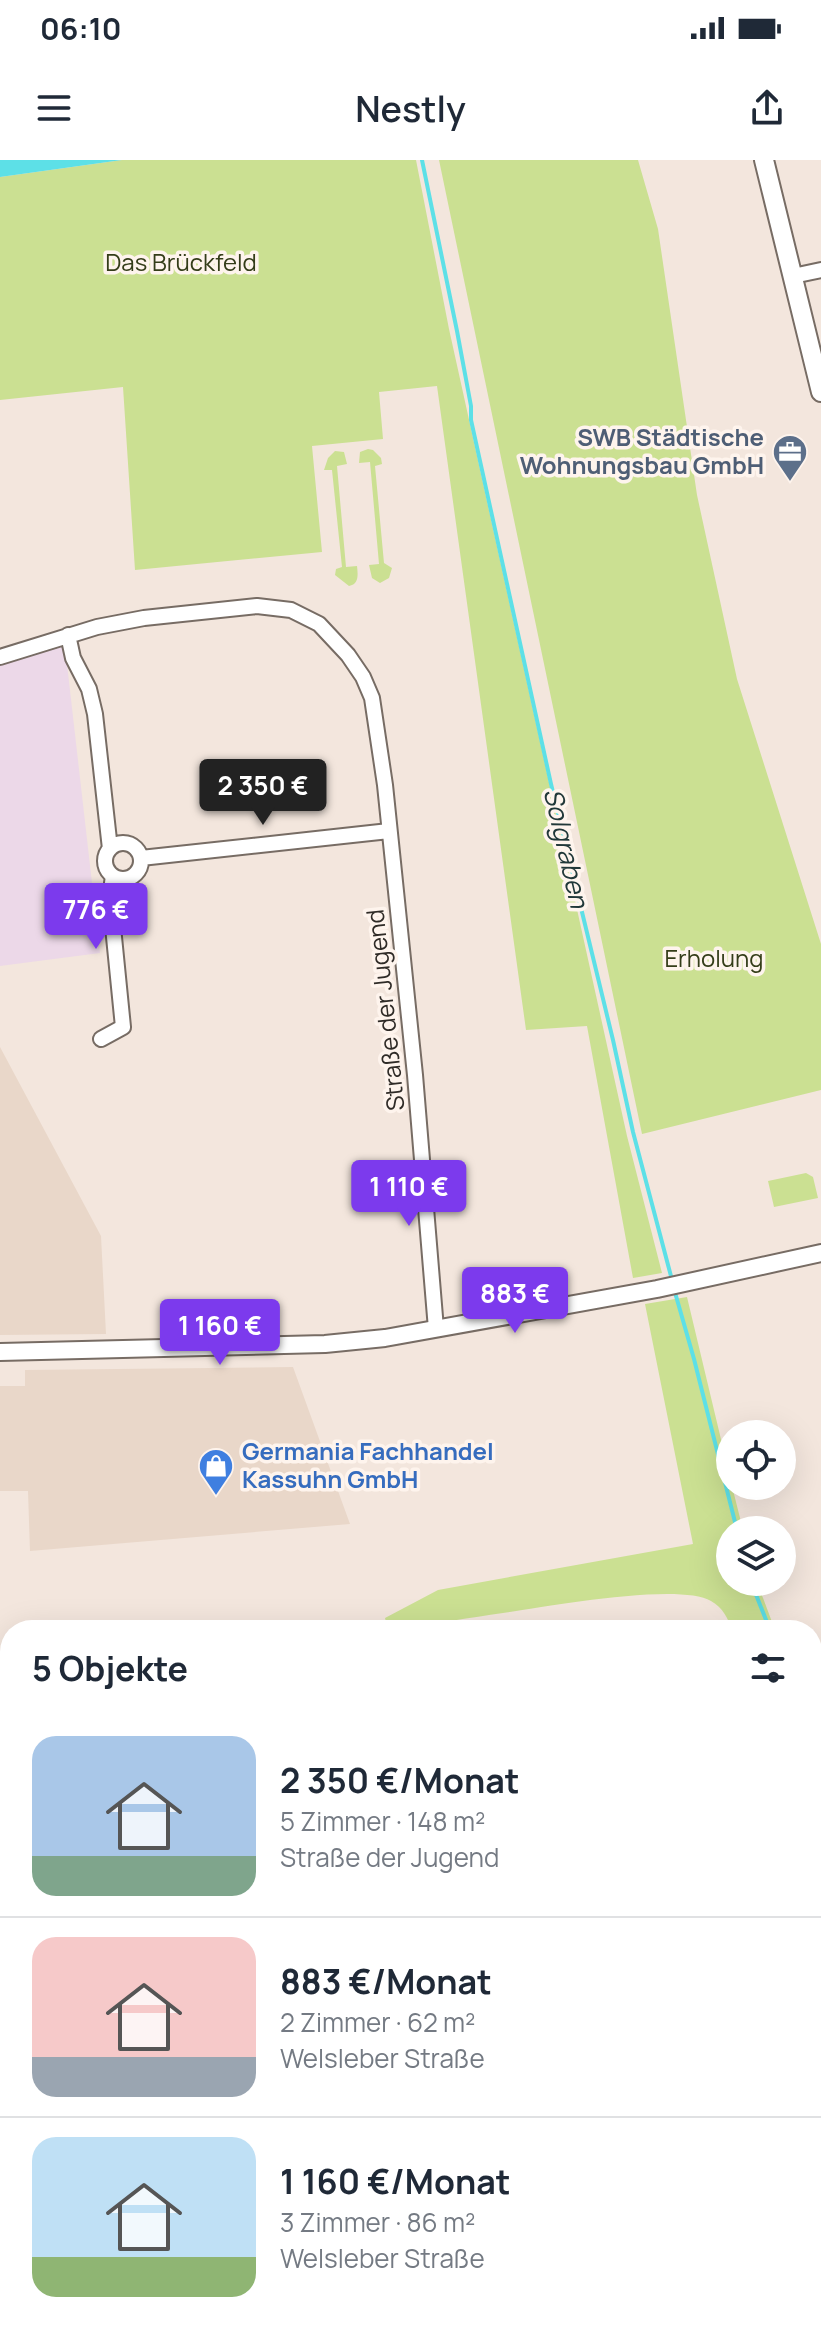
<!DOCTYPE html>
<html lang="de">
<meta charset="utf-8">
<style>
body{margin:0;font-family:Manrope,sans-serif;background:#f2f2f3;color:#1f2937;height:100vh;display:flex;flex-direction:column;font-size:30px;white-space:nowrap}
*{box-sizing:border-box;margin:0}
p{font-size:26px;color:#747a83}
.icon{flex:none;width:44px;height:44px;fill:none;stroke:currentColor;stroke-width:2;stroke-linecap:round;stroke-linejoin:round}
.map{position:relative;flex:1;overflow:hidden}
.details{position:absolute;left:0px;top:1460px;width:822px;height:714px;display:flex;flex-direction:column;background:#fff;border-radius:32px 32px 0 0;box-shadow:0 8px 32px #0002}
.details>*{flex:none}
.controls{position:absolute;left:716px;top:1260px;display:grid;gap:16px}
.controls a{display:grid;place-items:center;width:80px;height:80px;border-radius:50%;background:#fff;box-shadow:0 8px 32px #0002;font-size:40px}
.price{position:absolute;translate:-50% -68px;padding:0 18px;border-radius:8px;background:#7c3aed;color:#fff;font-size:26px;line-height:52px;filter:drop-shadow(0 2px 4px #0008)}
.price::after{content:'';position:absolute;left:50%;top:48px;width:24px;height:18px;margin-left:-12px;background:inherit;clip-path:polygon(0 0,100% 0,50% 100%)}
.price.current{background:#222;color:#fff}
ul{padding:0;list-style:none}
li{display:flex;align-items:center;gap:24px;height:200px;padding:0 32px}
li+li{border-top:2px solid #e0e1e3}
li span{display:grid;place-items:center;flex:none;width:224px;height:160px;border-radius:24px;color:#555}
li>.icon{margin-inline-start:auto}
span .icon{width:96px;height:96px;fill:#fffc;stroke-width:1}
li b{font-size:34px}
h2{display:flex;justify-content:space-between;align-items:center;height:96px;padding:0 32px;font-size:34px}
.status{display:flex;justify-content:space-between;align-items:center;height:56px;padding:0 40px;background:#fff;direction:ltr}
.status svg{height:22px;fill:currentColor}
header{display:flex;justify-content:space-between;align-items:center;height:104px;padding:0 32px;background:#fff;font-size:36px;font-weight:600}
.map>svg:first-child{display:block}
.built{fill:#e9d7c9}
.education{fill:#ecd8e8}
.green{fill:#cbe092}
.water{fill:#5de0e7}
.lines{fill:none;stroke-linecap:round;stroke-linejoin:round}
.stream{stroke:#5de0e7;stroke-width:4}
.minor-casing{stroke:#776c64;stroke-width:18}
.tertiary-casing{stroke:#776c64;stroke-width:20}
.secondary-casing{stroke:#776c64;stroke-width:22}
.minor{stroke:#fff;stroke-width:14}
.tertiary{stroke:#fff;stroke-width:16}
.secondary{stroke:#fff;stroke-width:18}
.labels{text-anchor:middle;stroke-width:7;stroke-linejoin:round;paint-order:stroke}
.park-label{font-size:24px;fill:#343d19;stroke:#fef4ed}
.service-label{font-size:24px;font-weight:bold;fill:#4e5e75;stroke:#fef4ed;text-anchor:end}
.street-label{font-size:24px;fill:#2f2b27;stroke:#fef4ed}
.shop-label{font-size:24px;font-weight:bold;fill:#366cbe;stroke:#fef4ed;text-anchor:start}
.water-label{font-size:26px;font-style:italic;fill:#213839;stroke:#fef4ed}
</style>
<div class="status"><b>06:10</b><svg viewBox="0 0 49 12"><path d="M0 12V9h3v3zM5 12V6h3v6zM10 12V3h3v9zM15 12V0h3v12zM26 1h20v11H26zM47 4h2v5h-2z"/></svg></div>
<header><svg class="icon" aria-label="menu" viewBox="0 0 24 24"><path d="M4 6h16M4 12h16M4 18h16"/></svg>Nestly<svg class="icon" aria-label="share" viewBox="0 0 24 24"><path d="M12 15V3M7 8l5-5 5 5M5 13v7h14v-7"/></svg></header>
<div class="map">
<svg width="821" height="2173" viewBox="0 0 821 2173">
<rect width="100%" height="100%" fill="#f3e6dd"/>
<!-- built -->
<path class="built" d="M 0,887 L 101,1076 L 106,1174 L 0,1175 Z
M 293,1207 L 350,1364 L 30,1391 L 28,1331 L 0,1331 L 0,1226 L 25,1226 L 25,1210 Z
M 354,1461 L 355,1470 L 249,1470 Z
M 10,1579 L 10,1972 L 0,1935 L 0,1580 Z
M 821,1876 L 821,2173 L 61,2173 L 58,2164 L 812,2164 L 812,1877 Z
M 0,2069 L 10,2108 L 10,2164 L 25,2164 L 27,2173 L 0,2173 Z"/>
<!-- education -->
<path class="education" d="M 64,478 L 100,793 L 0,806 L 0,502 Z"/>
<!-- green -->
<path class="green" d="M 122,0 L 416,0 L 449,169 L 627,976 L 662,1113 L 633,1118 L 587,866 L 526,870 L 437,226 L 379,232 L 383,279 L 312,286 L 322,392 L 135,410 L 123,227 L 0,240 L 0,17 Z
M 439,0 L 638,0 L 658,69 L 697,335 L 737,519 L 821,784 L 821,930 L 642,974 Z
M 368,289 L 373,290 L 381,298 L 382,304 L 375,306 L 384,403 L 392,408 L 389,418 L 380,423 L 372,418 L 369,405 L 379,404 L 370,302 L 359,303 L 360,292 Z
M 335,291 L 344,292 L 347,304 L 337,306 L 346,407 L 357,406 C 358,415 359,424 349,426 L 335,415 L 336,409 L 342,407 L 332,310 L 324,310 L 328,298 Z
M 806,1013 L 813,1017 L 818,1038 L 774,1047 L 768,1021 Z
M 687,1137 L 730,1317 L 730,1326 L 732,1326 L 743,1370 L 730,1370 L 730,1422 L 757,1422 L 775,1470 L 732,1470 C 728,1458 723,1448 711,1441 C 679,1422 544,1447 503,1453 C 470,1458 437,1462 405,1470 L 388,1470 L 385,1458 L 438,1430 L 693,1384 L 645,1144 Z
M 812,1565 L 821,1588 L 821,1702 L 812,1679 Z"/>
<!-- water -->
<path class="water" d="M 0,0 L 122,0 L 0,17 Z"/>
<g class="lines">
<!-- stream -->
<path class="stream" d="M 422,0 L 457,171 L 471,246 L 471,260 L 551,624 L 613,880 L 633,972 L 672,1120
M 674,1129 L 694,1199 L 737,1370
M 751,1422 L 770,1470
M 812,1576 L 821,1598"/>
<defs>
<path id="minor" d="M 793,116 L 821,110
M 68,475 L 73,498 L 89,529 L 95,554 L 110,689
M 0,497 L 97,467 L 144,458 L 257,446 L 291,450 L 319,464 L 348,495 L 363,517 L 372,538 L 385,625 L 415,915 L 436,1169
M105 701a18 18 0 1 1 36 0a18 18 0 1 1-36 0Z
M 141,698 L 389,671
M 101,879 L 123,867 L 110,737 L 113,716"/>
<path id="tertiary" d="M 0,1192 L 325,1184 L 385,1178 L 657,1129 L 821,1093"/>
<path id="secondary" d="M 764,0 L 821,232
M 0,2005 L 10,2044
M 41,2164 L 43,2173"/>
</defs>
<!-- minor casing -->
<use href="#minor" class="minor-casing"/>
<!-- tertiary casing -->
<use href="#tertiary" class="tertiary-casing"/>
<!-- secondary casing -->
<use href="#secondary" class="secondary-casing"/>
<!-- minor -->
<use href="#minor" class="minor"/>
<!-- tertiary -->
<use href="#tertiary" class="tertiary"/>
<!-- secondary -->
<use href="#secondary" class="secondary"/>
</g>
<!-- icons -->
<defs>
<symbol id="office-pin" viewBox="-11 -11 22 30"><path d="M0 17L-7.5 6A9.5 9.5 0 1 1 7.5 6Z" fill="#5c6f8a" stroke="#fef4ed"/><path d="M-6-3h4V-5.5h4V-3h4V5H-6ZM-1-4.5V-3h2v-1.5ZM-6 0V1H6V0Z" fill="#fff"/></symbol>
<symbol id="shop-pin" viewBox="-11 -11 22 30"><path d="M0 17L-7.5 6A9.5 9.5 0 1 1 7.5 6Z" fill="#3f7fe0" stroke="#fef4ed"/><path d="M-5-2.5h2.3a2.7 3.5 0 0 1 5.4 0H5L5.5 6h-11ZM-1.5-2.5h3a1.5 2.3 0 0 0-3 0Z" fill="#fff"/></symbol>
</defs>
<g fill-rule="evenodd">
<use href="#office-pin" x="770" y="272" width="40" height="54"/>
<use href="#shop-pin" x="196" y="1286" width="40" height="54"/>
</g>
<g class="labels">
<!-- park labels -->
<g class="park-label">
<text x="181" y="111">Das Brückfeld</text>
<text x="714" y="807">Erholung</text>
</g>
<!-- service labels -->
<g class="service-label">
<text x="764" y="286">SWB Städtische<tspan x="764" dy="28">Wohnungsbau GmbH</tspan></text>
</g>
<!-- street labels -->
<g class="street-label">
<text transform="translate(386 850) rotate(-96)" y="8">Straße der Jugend</text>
</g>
<!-- shop labels -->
<g class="shop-label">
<text x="242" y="1300">Germania Fachhandel<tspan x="242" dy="28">Kassuhn GmbH</tspan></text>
</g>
<!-- water labels -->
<g class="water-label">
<text transform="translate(566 688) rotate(77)" y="9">Solgraben</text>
</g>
</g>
</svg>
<div class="controls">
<a><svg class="icon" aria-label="locate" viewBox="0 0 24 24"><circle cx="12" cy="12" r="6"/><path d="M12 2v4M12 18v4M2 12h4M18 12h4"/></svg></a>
<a><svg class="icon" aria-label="layers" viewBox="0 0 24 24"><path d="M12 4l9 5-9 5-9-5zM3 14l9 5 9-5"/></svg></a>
</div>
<b class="price current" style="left:263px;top:667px">2 350 €</b>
<b class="price" style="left:96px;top:791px">776 €</b>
<b class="price" style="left:409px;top:1068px">1 110 €</b>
<b class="price" style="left:515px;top:1175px">883 €</b>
<b class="price" style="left:220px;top:1207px">1 160 €</b>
<section class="details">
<h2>5 Objekte<svg class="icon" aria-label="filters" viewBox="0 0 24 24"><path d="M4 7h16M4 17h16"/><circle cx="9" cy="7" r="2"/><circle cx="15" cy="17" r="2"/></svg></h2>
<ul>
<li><span style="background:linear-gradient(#a9c7e8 75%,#7fa58c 0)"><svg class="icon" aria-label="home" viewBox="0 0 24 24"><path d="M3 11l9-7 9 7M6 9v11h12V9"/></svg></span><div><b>2 350 €/Monat</b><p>5 Zimmer · 148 m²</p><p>Straße der Jugend</p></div></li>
<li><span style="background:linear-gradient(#f6c9c9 75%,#9aa5b1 0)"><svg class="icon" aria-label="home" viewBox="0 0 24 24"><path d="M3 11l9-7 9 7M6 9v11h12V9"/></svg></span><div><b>883 €/Monat</b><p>2 Zimmer · 62 m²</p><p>Welsleber Straße</p></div></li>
<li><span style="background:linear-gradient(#bfe0f5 75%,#8fb573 0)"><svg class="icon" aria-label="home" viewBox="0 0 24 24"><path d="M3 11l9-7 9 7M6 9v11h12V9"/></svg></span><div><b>1 160 €/Monat</b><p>3 Zimmer · 86 m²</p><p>Welsleber Straße</p></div></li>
</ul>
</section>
</div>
